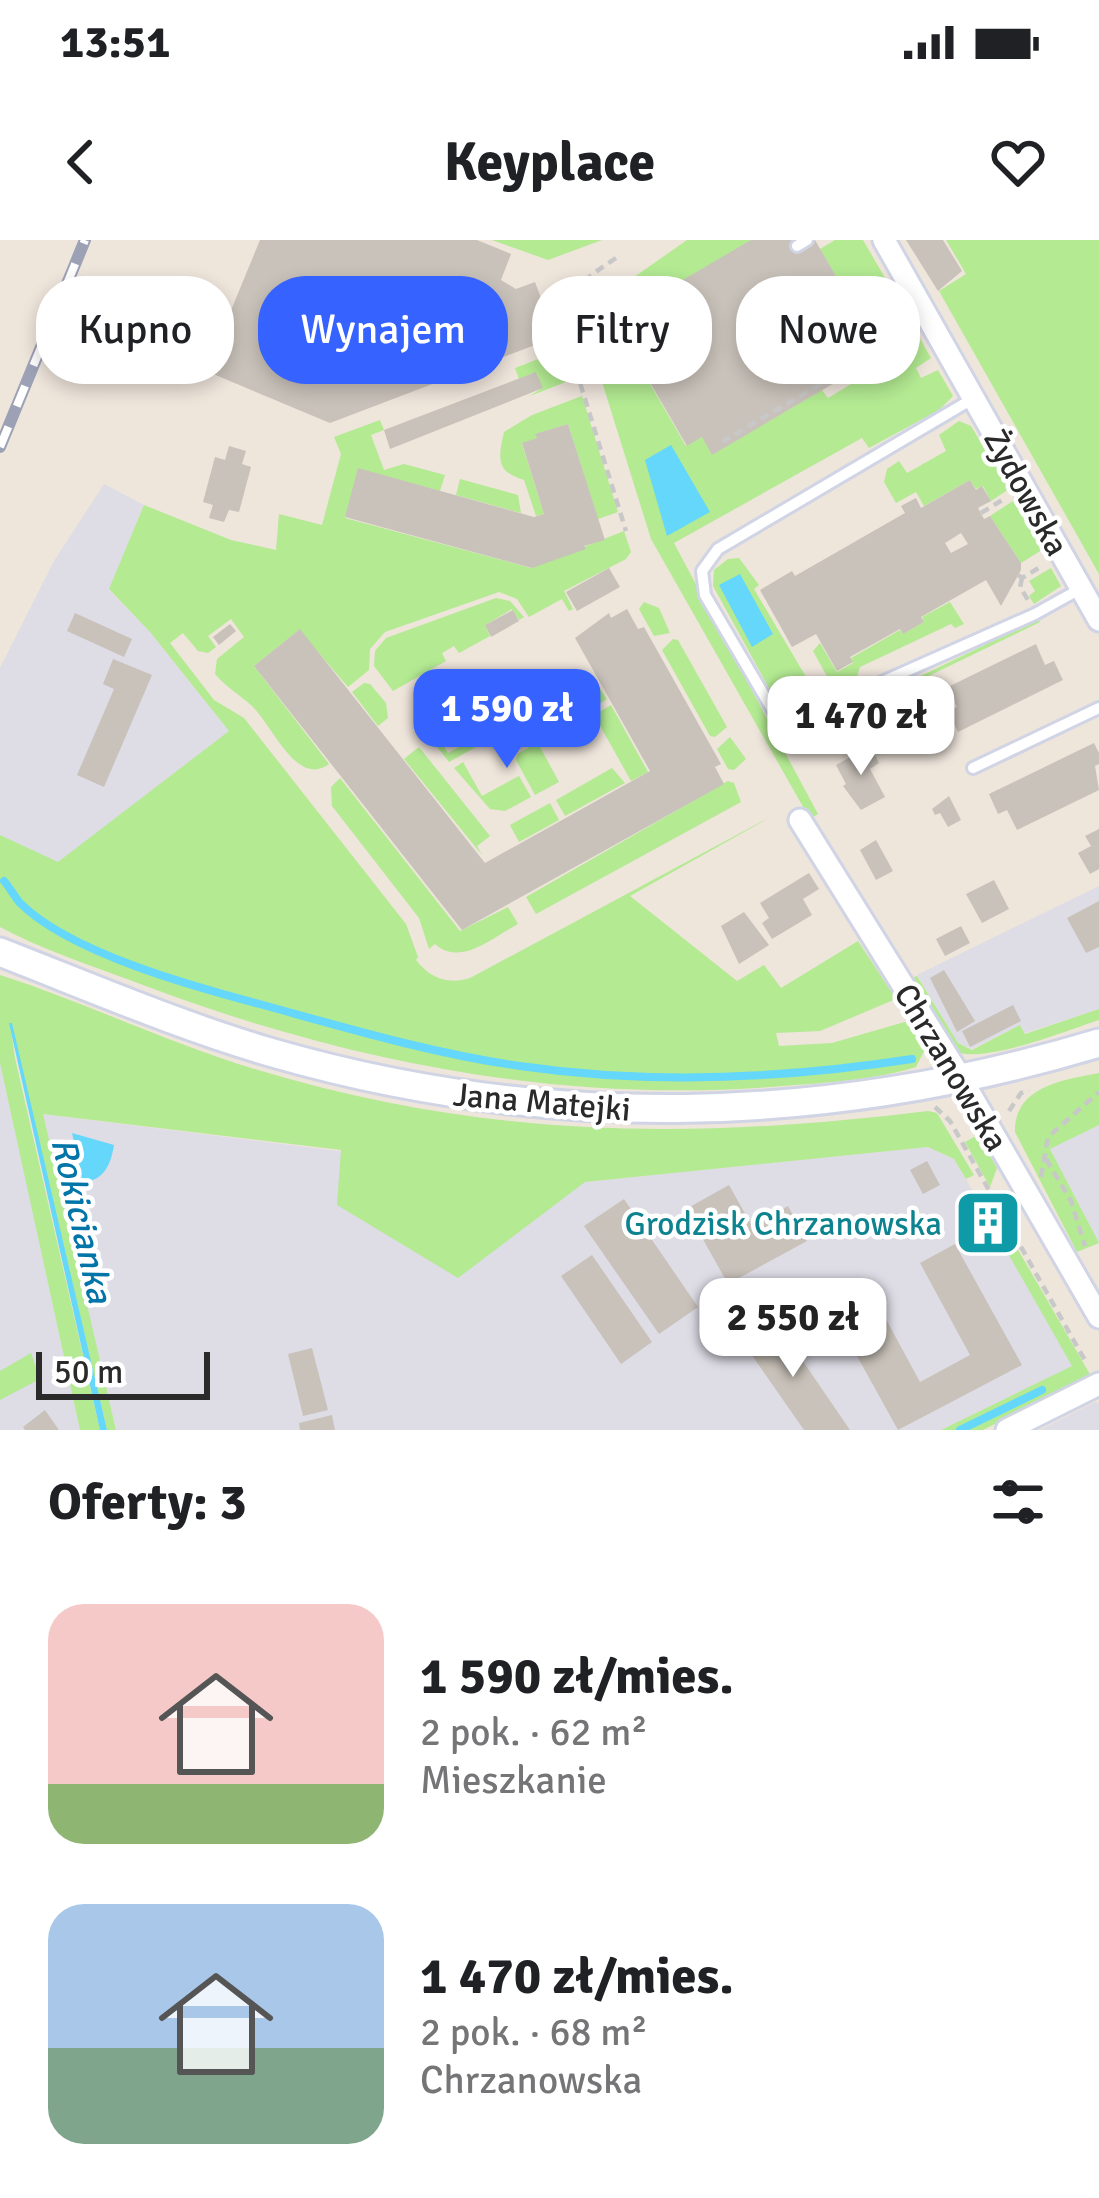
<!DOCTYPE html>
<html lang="pl">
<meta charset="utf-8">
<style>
body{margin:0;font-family:Signika,sans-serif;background:#f6f6f6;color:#202124;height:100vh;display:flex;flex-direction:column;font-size:45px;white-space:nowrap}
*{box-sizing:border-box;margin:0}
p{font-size:39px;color:#757577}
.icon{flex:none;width:66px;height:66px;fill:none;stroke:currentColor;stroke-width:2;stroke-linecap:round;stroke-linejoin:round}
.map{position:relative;height:1190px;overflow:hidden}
.side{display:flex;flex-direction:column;background:#fff;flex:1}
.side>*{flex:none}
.banner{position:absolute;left:36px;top:36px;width:1029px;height:108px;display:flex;gap:24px}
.scale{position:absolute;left:36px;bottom:30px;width:174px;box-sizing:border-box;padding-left:12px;border:6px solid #2a2a2a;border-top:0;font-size:33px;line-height:42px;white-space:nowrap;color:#2a2a2a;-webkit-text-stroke:9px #fff;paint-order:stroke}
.price{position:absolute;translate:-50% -102px;padding:0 27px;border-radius:24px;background:#fff;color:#222;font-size:39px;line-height:78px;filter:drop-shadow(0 3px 6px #0008)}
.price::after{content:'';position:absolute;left:50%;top:72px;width:36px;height:27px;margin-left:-18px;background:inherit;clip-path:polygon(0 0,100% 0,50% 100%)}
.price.active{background:#3662ff;color:#fff}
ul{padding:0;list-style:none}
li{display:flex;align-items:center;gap:36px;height:300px;padding:0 48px}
li span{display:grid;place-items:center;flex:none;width:336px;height:240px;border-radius:36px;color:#555}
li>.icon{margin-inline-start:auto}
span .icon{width:144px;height:144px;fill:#fffc;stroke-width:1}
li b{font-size:51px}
h2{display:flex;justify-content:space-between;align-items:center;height:144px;padding:0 48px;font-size:51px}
.pill{padding:0 42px;border-radius:48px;background:#fff;box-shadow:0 6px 18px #0003;font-size:42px;line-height:108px}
.pill.active{background:#3662ff;color:#fff}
.status{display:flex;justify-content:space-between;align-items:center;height:84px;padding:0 60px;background:#fff;direction:ltr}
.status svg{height:33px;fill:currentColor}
header{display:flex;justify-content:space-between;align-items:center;height:156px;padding:0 48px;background:#fff;font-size:54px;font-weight:800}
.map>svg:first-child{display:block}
.industrial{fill:#dedce5}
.green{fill:#b3ea92}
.water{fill:#64d7fa}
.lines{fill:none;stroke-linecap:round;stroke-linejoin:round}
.stream{stroke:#64d7fa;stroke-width:8}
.building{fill:#c9c2ba;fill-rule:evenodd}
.service-casing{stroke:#d0d4e5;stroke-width:16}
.minor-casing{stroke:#d0d4e5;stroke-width:27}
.tertiary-casing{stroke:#d0d4e5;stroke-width:33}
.path{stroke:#c8c8c8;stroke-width:4.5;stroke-dasharray:9 6;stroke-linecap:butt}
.service{stroke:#fff;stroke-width:10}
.minor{stroke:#fff;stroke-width:21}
.tertiary{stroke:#fff;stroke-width:27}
.rail-casing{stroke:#9da1b6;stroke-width:12}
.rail{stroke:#fff;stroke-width:8;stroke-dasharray:22;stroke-linecap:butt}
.labels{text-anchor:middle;stroke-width:9;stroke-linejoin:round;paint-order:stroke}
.street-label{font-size:33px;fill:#2a2a2a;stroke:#fff}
.culture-label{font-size:33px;fill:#0d838f;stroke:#fff;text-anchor:end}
.water-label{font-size:36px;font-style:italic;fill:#0174a8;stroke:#fff}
</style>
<div class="status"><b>13:51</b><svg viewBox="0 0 49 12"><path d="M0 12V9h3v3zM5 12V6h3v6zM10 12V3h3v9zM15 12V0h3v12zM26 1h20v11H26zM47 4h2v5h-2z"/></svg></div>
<header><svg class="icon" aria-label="back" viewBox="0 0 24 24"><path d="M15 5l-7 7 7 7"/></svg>Keyplace<svg class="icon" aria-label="heart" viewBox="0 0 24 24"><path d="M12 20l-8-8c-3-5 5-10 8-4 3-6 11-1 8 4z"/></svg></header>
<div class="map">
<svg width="1099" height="1190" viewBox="0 0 1099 1190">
<rect width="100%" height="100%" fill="#eee5db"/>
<!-- industrial -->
<path class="industrial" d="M 104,244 L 144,265 L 109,350 L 150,392 L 229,491 L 58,623 L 0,595 L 0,428 L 54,321 Z
M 1099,646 L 1099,769 L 1025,793 L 1020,785 L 972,809 L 958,803 L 917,735 Z
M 0,823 L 23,928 L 80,1190 L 0,1190 Z
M 42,874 L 585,942 L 928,907 L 954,919 L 988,977 L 984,980 L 988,988 L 994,987 L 1073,1126 L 941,1190 L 116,1190 Z
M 1099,885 L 1099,1003 L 1050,909 Z
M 1095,1162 L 1099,1163 L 1099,1190 L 1040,1190 Z"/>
<!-- green -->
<path class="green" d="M 492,0 L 602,0 L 548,20 Z
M 687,0 L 751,0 L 624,99 L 686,206 L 702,197 L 713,214 L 822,150 L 828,158 L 861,138 L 857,130 L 882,115 L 876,104 L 905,87 L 914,88 L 931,118 L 916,128 L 921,138 L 938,130 L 953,156 L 939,170 L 869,208 L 862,198 L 674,303 L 774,492 L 789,500 L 1038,379 L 1040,382 L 782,507 L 818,574 L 810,579 L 651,299 L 588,97 C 580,60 596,57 623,38 L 627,42 Z
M 835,0 L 863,0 L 895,55 L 889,63 L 861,79 L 820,9 Z
M 946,0 L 1099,0 L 1099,334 L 939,51 L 966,34 Z
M 567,108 L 576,138 L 530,156 L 542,148 L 537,133 L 519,139 L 515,128 Z
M 582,156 L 618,272 L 598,279 L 568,184 L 536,194 L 537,198 L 522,204 L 544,274 L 536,276 L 524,240 C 496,232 498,218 504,192 L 532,175 Z
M 380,180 L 384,190 L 371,195 L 384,230 L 404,224 L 445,235 L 440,251 L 359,229 L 345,278 L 531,328 L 624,291 L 631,312 L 626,319 L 564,351 L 573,369 L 569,371 L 562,359 L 529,377 L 517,359 L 499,352 L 385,392 L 370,409 L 369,430 L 348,447 L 299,390 L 254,426 L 329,524 C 297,548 272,485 252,466 C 239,454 227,448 215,434 L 217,419 L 244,397 L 231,379 L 208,396 L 216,407 L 208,413 L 198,411 L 183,393 L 170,403 L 214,460 L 244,478 L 406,684 L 418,717 L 416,720 C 430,738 447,745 470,738 L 774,575 L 630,656 L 737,741 L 764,725 L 781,748 L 858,701 L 896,759 L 820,791 L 776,793 L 779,806 L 832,803 L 908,781 L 915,788 L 924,811 L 916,827 C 871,841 818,843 771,847 C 552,863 339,820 135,742 C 90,725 43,710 0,687 L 0,595 L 58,622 L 229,491 L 150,392 L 109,349 L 144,265 L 231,300 L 276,310 L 279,274 L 322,285 L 341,214 L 334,197 Z
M 959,181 L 971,186 L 1009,249 L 991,261 L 983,246 L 976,249 L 970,240 L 924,266 L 916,252 L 896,263 L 884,242 L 887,229 L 899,221 L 907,233 L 946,211 L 939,195 Z
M 460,239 L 518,255 L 521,273 L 456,255 Z
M 1013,261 L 1042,310 L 1021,323 L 990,276 Z
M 739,318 L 759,345 L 754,349 L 812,447 L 807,461 L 799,466 L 776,461 L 713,346 L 714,330 L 728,319 Z
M 1051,328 L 1061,346 L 1034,364 L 1029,356 L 1035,351 L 1029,341 Z
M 496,358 L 510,361 L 524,377 L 519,380 L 512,369 L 485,385 L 490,396 L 459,413 L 454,406 L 442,413 L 446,421 L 393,451 L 374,426 L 375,411 L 386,398 Z
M 644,362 L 659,368 L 670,393 L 654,396 L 639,369 Z
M 950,362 L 964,384 L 955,388 L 951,384 L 860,427 L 856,440 L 847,446 L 829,440 L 813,411 L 820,403 L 837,432 L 853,423 L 851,418 L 900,390 L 903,394 L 924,382 L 922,377 Z
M 673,399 L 678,400 L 727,487 L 715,497 L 710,496 L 662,410 Z
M 555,434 L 567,456 L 449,522 L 433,502 L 439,499 L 448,513 L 484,493 L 477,478 L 511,459 L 519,473 L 557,453 L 549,437 Z
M 591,435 L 607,459 L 591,469 L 577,443 Z
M 364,443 L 370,444 L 386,463 L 388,478 L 378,486 L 352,452 Z
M 611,465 L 648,532 L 631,541 L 594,475 Z
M 730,497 L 746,519 L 734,530 L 728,529 L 717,509 Z
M 533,505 L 540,507 L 559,542 L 535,555 L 516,520 L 517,514 Z
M 419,507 L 490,596 L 477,606 L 482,615 L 404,519 Z
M 463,522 L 482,556 L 519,536 L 531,557 L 505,571 L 490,569 L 454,528 Z
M 612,528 L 625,543 L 565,576 L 556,560 Z
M 340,538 L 460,691 L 508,667 L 518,684 C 492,698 461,727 435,704 L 429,709 L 419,678 L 332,566 L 331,547 Z
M 728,541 L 734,543 L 741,562 L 536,674 L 526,657 Z
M 550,563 L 559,580 L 519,602 L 510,585 Z
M 0,735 C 87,763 170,804 258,830 C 488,899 692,900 928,871 L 937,873 L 974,935 L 966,939 L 954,919 L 928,907 L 585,942 L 458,1038 L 337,965 L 341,910 L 43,874 L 116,1190 L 107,1190 L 10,783 L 15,818 L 100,1190 L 80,1190 L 0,823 Z
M 917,736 L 958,803 L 972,810 L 1020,785 L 1025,794 L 1099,769 L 1099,780 C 1071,789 977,827 953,810 C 938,799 918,757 906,740 Z
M 1099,833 L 1099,885 L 1050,909 L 1099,1003 L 1077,1012 L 1015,892 C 1014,847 1062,840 1099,833 Z
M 978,895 L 997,928 L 990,947 L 965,902 Z
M 1002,982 L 1091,1136 L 983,1190 L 941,1190 L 1072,1126 L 993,987 Z
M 31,1113 L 40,1139 L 0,1160 L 0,1131 Z"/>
<!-- water -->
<path class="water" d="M 671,205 L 710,272 L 667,296 L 645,220 Z
M 740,334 L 773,394 L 752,407 L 719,345 Z
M 9,783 L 12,783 L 107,1190 L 100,1190 Z
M 72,893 L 114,905 C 111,924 104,941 83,942 Z"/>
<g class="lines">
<!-- stream -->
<path class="stream" d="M 4,641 C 10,648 14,656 20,663 C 70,713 195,747 263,765 C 347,788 434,814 520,826 C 651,845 782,839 912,819
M 960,1190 L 1042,1150"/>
</g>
<!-- building -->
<path class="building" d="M 260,0 L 477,0 L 511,14 L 501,40 L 516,49 L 535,42 L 548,77 L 535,82 L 543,102 L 330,183 L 206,131 Z
M 751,0 L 815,0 L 882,115 L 712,215 L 702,197 L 687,206 L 624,98 L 639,90 L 628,72 Z
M 906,0 L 943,0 L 962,31 L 938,51 Z
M 536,132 L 543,148 L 390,209 L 384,190 Z
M 568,184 L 605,300 L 584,306 L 586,309 L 532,328 L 345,277 L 358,228 L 534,277 L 544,274 L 522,203 L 537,198 L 535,194 Z
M 229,206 L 246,211 L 242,224 L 251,227 L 239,272 L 229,270 L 224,282 L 209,278 L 213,265 L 203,262 L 215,217 L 225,220 Z
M 970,240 L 976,250 L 982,246 L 991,261 L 978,268 L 984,279 L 990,276 L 1021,323 L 1021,330 L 1001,366 L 986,340 L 921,377 L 924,382 L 903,394 L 900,389 L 850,417 L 853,422 L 837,431 L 816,394 L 792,407 L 760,350 L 792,331 L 795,336 L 905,273 L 901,266 L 916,258 L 921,268 ZM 961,293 L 968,304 L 951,313 L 945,303 Z
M 609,328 L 620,347 L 577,371 L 566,352 Z
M 627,369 L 638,389 L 644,387 L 721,524 L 715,527 L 724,544 L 462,690 L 254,426 L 300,389 L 485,623 L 650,531 L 575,398 L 609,373 L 611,378 Z
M 513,370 L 519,381 L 491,397 L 485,385 Z
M 75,373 L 132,399 L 124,417 L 67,391 Z
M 230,384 L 236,391 L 219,405 L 213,397 Z
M 1036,404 L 1045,425 L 1054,421 L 1063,440 L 958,492 L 948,471 L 957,467 L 948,447 Z
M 113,419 L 152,435 L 104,547 L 77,535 L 114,449 L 103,444 Z
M 1094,503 L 1099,513 L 1099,524 L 1095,526 L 1099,550 L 1017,590 L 1007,570 L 998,574 L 989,554 Z
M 870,506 L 879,523 L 870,529 L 885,557 L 861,570 L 843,546 L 846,544 L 836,525 Z
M 949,556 L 961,580 L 948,587 L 940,573 L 935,575 L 932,569 Z
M 1099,589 L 1099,629 L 1090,634 L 1078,613 L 1091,606 L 1085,596 Z
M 876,600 L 893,631 L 876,640 L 860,610 Z
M 809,633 L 819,649 L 803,659 L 812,675 L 772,699 L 762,683 L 769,678 L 760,663 Z
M 994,640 L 1009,669 L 982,683 L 966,654 Z
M 1099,661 L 1099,707 L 1086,713 L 1067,678 Z
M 744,672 L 769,705 L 739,724 L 721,686 Z
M 961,686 L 970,703 L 945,716 L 936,699 Z
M 944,730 L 975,781 L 957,792 L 930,738 Z
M 1013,765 L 1021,781 L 970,807 L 962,791 Z
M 927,921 L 940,945 L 923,954 L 910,930 Z
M 729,945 L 752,986 L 788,966 L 807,1001 L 728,1044 L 686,969 Z
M 624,959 L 698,1067 L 659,1094 L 584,986 Z
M 955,1004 L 1022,1125 L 898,1190 L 842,1089 L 851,1085 L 837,1060 L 867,1044 L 920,1142 L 970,1115 L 920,1023 Z
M 592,1015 L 652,1102 L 621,1124 L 561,1036 Z
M 774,1079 L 850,1190 L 804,1190 L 742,1101 Z
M 312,1108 L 328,1170 L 303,1176 L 288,1114 Z
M 45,1170 L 59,1190 L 25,1190 L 23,1187 Z
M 332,1175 L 335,1190 L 300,1190 L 299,1183 Z"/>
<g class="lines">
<defs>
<path id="service" d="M 797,6 L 807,0
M 853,100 L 919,61
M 974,158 L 718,309 L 702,331 L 705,355 L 772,469 L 791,478 L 821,469 L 1035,374 L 1080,349
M 973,528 L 1099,468"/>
<path id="minor" d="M 884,0 L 1099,380
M 800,580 L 962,840 L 1099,1077
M 1007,1190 L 1099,1144"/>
<path id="tertiary" d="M 0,712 C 90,747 180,786 273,813 C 547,892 827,885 1099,803"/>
</defs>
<!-- service casing -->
<use href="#service" class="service-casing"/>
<!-- minor casing -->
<use href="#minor" class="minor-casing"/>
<!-- tertiary casing -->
<use href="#tertiary" class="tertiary-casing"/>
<!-- path -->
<path class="path" d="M 616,18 C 582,41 557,56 567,101 L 626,291
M 722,202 L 871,114 L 867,108
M 981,273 L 1004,259
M 1018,335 L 1022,338 L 1042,326
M 1022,338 L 1020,347 L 1028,360
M 935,867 L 950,881 L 1087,1124
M 1009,871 L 1021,853 L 1029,850
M 1046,919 L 1071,961 L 1085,1006
M 1041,937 L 1048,897 L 1099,852"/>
<!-- service -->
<use href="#service" class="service"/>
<!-- minor -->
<use href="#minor" class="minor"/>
<!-- tertiary -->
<use href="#tertiary" class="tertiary"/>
<defs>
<path id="rail" d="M 0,207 L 85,0"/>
</defs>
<!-- rail casing -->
<use href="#rail" class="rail-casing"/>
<!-- rail -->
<use href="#rail" class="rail"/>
</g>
<!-- icons -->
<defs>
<symbol id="building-square" viewBox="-11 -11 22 22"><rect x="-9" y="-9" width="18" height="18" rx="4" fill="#0f9aa8" stroke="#fff"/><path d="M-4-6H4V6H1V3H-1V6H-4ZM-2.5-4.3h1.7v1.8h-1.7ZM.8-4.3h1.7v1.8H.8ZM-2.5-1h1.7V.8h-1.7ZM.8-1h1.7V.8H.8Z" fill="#fff"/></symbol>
</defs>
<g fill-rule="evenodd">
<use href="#building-square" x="950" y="945" width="76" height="76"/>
</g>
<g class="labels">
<!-- street labels -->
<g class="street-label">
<text transform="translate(1027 252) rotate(61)" y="12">Żydowska</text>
<text transform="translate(952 827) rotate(59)" y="12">Chrzanowska</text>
<text transform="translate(542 861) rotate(5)" y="12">Jana Matejki</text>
</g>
<!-- culture labels -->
<g class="culture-label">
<text x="942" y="995">Grodzisk Chrzanowska</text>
</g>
<!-- water labels -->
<g class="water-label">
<text transform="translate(83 980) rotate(77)" y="13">Rokicianka</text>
</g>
</g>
</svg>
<div class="scale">50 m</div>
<b class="price active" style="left:507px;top:531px">1 590 zł</b>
<b class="price" style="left:861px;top:538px">1 470 zł</b>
<b class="price" style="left:793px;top:1140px">2 550 zł</b>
<div class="banner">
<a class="pill">Kupno</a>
<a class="pill active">Wynajem</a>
<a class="pill">Filtry</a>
<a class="pill">Nowe</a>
</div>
</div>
<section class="side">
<h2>Oferty: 3<svg class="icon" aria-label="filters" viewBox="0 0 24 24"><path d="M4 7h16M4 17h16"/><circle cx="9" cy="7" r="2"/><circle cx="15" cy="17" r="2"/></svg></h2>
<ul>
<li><span style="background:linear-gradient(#f6c9c9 75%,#8fb573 0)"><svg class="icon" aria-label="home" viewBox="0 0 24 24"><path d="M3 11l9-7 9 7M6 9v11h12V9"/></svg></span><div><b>1 590 zł/mies.</b><p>2 pok. · 62 m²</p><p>Mieszkanie</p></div></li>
<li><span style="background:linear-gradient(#a9c7e8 60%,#7fa58c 0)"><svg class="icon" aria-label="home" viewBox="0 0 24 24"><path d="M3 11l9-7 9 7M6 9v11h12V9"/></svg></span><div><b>1 470 zł/mies.</b><p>2 pok. · 68 m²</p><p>Chrzanowska</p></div></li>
</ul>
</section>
